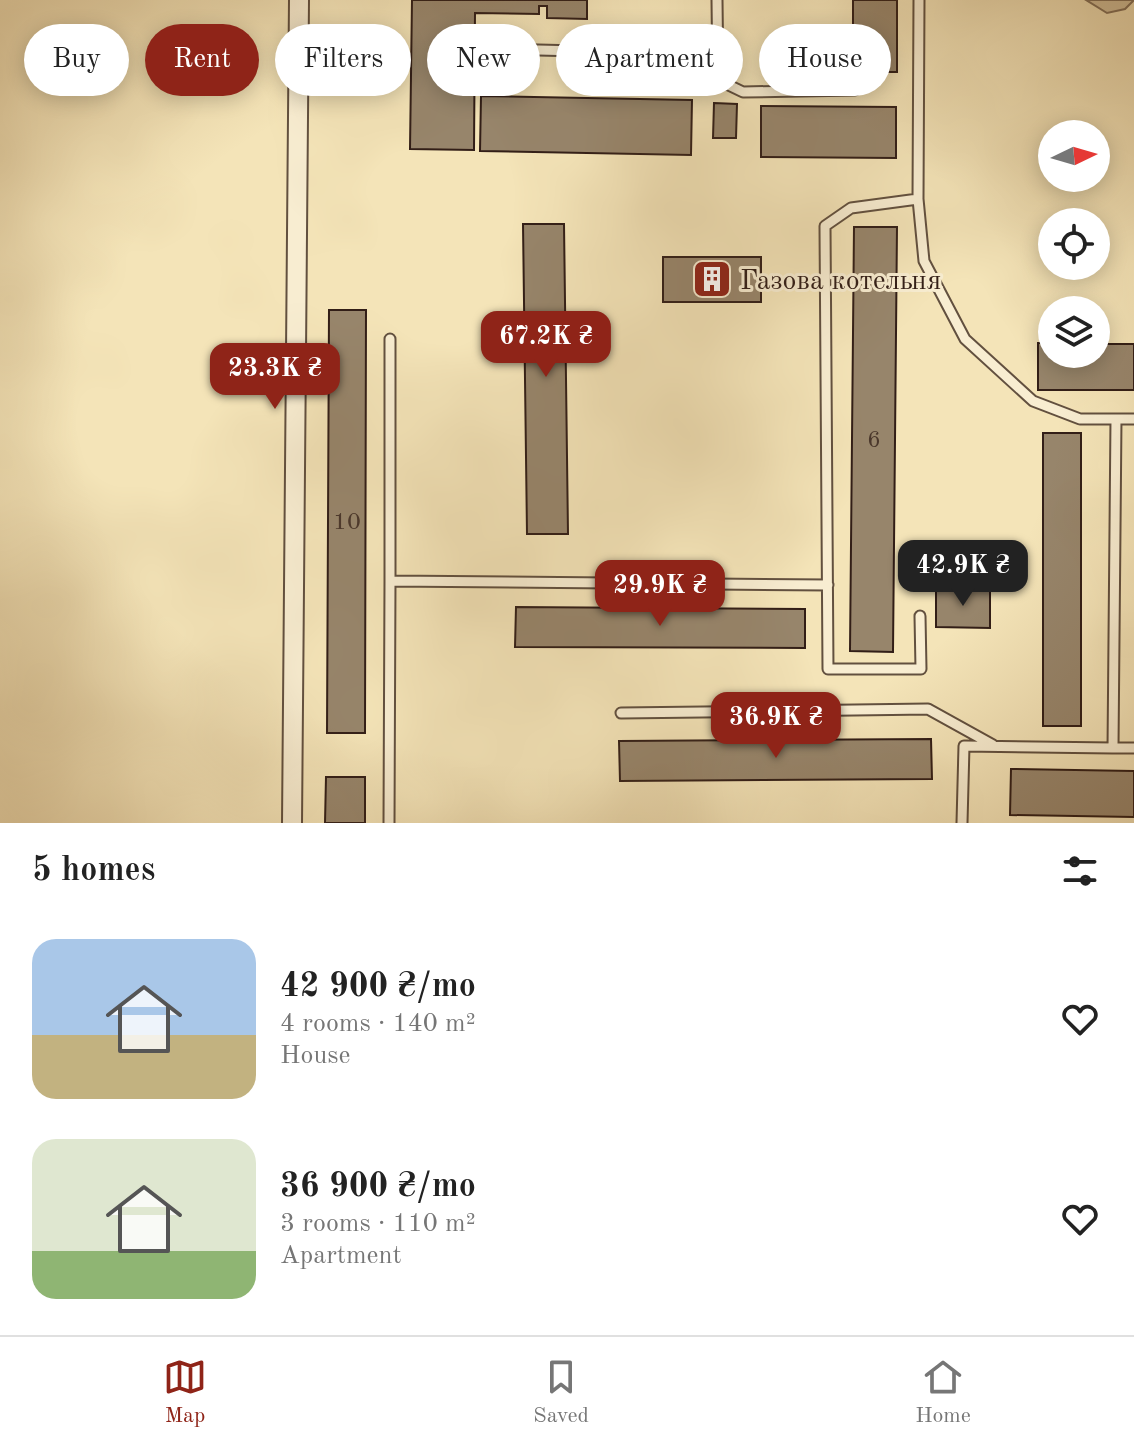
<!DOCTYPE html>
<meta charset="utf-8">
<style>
body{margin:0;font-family:"Old Standard TT",serif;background:#f6f6f6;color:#222;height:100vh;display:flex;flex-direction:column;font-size:30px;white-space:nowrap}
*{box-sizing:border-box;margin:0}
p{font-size:26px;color:#767676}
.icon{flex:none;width:44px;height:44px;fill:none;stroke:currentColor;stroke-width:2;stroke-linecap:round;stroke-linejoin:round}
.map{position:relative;height:823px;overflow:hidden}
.side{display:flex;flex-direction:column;background:#fff;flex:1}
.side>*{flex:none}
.guide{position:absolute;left:24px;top:24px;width:1086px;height:72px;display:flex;gap:16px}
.needle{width:52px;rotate:85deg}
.controls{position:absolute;left:1038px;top:120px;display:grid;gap:16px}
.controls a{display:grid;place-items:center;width:72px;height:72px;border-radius:50%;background:#fff;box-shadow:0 4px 20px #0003;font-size:40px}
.price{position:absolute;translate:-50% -68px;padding:0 18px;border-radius:16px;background:#8f2418;color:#fff;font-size:26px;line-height:52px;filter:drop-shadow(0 2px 4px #0008)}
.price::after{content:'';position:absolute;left:50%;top:48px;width:24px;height:18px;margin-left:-12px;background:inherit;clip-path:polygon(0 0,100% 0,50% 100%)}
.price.selected{background:#222;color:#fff}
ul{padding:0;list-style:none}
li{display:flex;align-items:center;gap:24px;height:200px;padding:0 32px}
li span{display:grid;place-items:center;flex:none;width:224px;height:160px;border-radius:24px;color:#555}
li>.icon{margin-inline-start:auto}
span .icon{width:96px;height:96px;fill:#fffc;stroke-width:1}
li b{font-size:34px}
h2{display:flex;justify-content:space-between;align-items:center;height:96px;padding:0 32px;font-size:34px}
.chip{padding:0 28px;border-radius:36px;background:#fff;box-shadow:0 4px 20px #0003;font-size:28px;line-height:72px}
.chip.selected{background:#8f2418;color:#fff}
.tab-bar{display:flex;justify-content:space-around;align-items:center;height:112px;border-top:2px solid #e0e0e0;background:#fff;font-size:22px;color:#767676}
.tab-bar a{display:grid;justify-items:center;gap:4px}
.tab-bar .selected{color:#8f2418}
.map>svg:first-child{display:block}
.green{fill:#d3c29d;stroke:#82705a;stroke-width:2}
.building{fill:#97856b;stroke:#321e17;stroke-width:2}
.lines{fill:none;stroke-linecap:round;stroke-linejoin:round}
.lane-casing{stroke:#62503f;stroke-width:13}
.street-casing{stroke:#62503f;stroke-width:22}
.lane{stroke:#f8edd1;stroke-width:9}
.street{stroke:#f8edd1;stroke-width:18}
.labels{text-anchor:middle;stroke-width:6;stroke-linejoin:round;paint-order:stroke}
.number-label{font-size:24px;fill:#4b382c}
.poi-label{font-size:28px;fill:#321e17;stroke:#f8edd1;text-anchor:start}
</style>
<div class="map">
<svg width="1134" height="823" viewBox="0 0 1134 823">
<rect width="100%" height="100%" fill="#f4e4b8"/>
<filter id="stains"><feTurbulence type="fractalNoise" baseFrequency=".0025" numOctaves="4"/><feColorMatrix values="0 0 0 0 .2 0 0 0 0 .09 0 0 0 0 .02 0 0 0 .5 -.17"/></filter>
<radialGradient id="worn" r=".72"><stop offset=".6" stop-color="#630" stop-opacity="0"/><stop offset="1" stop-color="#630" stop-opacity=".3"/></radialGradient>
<!-- green -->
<path class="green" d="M 1086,0 L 1134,0 L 1125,9 L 1107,13 Z"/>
<!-- building -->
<path class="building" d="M 412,0 L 587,0 L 587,19 L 547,18 L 547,6 L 539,6 L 539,14 L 475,13 L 474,150 L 410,149 Z
M 853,0 L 897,0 L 897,72 L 853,72 Z
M 481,96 L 692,100 L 691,155 L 480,151 Z
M 714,103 L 737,104 L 736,138 L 713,138 Z
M 761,106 L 896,107 L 896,158 L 761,157 Z
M 523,224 L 564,224 L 568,534 L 527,534 Z
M 854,227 L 897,227 L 893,652 L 850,651 Z
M 663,257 L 761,257 L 761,302 L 663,302 Z
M 329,310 L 366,310 L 365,733 L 327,733 Z
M 1038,343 L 1052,343 L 1052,354 L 1096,354 L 1096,344 L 1134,344 L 1134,390 L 1038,390 Z
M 1043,433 L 1081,433 L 1081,726 L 1043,726 Z
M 936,588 L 990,589 L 990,628 L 936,627 Z
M 516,607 L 805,609 L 805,648 L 515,647 Z
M 931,739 L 932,779 L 620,781 L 619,741 Z
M 1011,769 L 1134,771 L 1134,817 L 1010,815 Z
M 326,777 L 365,777 L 365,823 L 325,823 Z"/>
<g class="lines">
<defs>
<path id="lane" d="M 717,0 L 718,80
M 919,0 L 918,199 L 924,261 L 965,339 L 1033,401 L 1080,419 L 1116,419
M 496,49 L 579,51 L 600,65 L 647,81 L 718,80 L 743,92 L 855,90
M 918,199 L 851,208 L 825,226 L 828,669 L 921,669 L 920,616
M 390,339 L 390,581 L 828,585
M 621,713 L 928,709 L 993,745
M 1113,748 L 1134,748
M 389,823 L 390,581
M 962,823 L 964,746 L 1113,748 L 1116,419 L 1134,419"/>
<path id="street" d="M 292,823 L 299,0"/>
</defs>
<!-- lane casing -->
<use href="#lane" class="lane-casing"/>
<!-- street casing -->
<use href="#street" class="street-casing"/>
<!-- lane -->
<use href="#lane" class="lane"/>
<!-- street -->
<use href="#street" class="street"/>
</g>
<!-- icons -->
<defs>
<symbol id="building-square" viewBox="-11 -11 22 22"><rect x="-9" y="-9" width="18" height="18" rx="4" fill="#8f2418" stroke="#f8edd1"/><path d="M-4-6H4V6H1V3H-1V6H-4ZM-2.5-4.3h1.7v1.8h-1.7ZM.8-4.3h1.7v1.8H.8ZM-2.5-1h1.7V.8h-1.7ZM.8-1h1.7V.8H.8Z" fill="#fff"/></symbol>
</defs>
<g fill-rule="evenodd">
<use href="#building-square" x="690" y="257" width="44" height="44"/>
</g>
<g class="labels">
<!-- number labels -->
<g class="number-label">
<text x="874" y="447">6</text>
<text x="347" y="529">10</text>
</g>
<!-- poi labels -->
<g class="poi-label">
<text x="740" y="289">Газова котельня</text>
</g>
</g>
<rect width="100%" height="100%" filter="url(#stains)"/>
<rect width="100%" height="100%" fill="url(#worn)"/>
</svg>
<div class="controls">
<a><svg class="needle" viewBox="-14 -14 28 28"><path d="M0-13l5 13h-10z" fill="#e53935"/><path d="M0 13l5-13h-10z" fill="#767676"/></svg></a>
<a><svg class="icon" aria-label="locate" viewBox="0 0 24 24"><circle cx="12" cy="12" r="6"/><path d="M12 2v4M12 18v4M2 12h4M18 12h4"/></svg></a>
<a><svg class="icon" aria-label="layers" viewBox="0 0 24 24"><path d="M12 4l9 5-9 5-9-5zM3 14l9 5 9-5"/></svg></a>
</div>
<b class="price" style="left:546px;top:379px">67.2K ₴</b>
<b class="price" style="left:275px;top:411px">23.3K ₴</b>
<b class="price selected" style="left:963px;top:608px">42.9K ₴</b>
<b class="price" style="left:660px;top:628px">29.9K ₴</b>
<b class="price" style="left:776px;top:760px">36.9K ₴</b>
<div class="guide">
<a class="chip">Buy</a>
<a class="chip selected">Rent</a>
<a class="chip">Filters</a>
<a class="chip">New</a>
<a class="chip">Apartment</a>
<a class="chip">House</a>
</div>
</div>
<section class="side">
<h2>5 homes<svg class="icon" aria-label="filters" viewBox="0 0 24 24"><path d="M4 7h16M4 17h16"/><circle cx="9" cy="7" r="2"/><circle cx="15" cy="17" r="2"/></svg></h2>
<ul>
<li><span style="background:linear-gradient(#a9c7e8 60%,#c2b280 0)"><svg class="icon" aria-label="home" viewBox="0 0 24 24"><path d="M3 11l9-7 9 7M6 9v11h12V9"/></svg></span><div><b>42 900 ₴/mo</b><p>4 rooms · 140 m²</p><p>House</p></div><svg class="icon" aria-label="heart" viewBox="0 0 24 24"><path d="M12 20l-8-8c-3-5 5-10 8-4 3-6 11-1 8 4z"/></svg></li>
<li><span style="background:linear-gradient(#dfe7d0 70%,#8fb573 0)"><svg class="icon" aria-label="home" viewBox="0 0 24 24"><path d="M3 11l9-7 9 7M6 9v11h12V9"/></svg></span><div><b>36 900 ₴/mo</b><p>3 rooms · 110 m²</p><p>Apartment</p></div><svg class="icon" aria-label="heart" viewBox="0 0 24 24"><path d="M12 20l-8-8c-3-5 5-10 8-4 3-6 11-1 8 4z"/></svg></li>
</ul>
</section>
<nav class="tab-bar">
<a class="selected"><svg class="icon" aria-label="map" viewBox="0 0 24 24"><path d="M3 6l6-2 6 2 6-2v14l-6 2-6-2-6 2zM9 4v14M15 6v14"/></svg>Map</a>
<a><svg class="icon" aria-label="saved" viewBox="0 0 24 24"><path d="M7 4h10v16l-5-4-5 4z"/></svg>Saved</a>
<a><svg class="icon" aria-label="home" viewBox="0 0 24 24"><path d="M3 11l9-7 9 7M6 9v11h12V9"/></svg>Home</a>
</nav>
